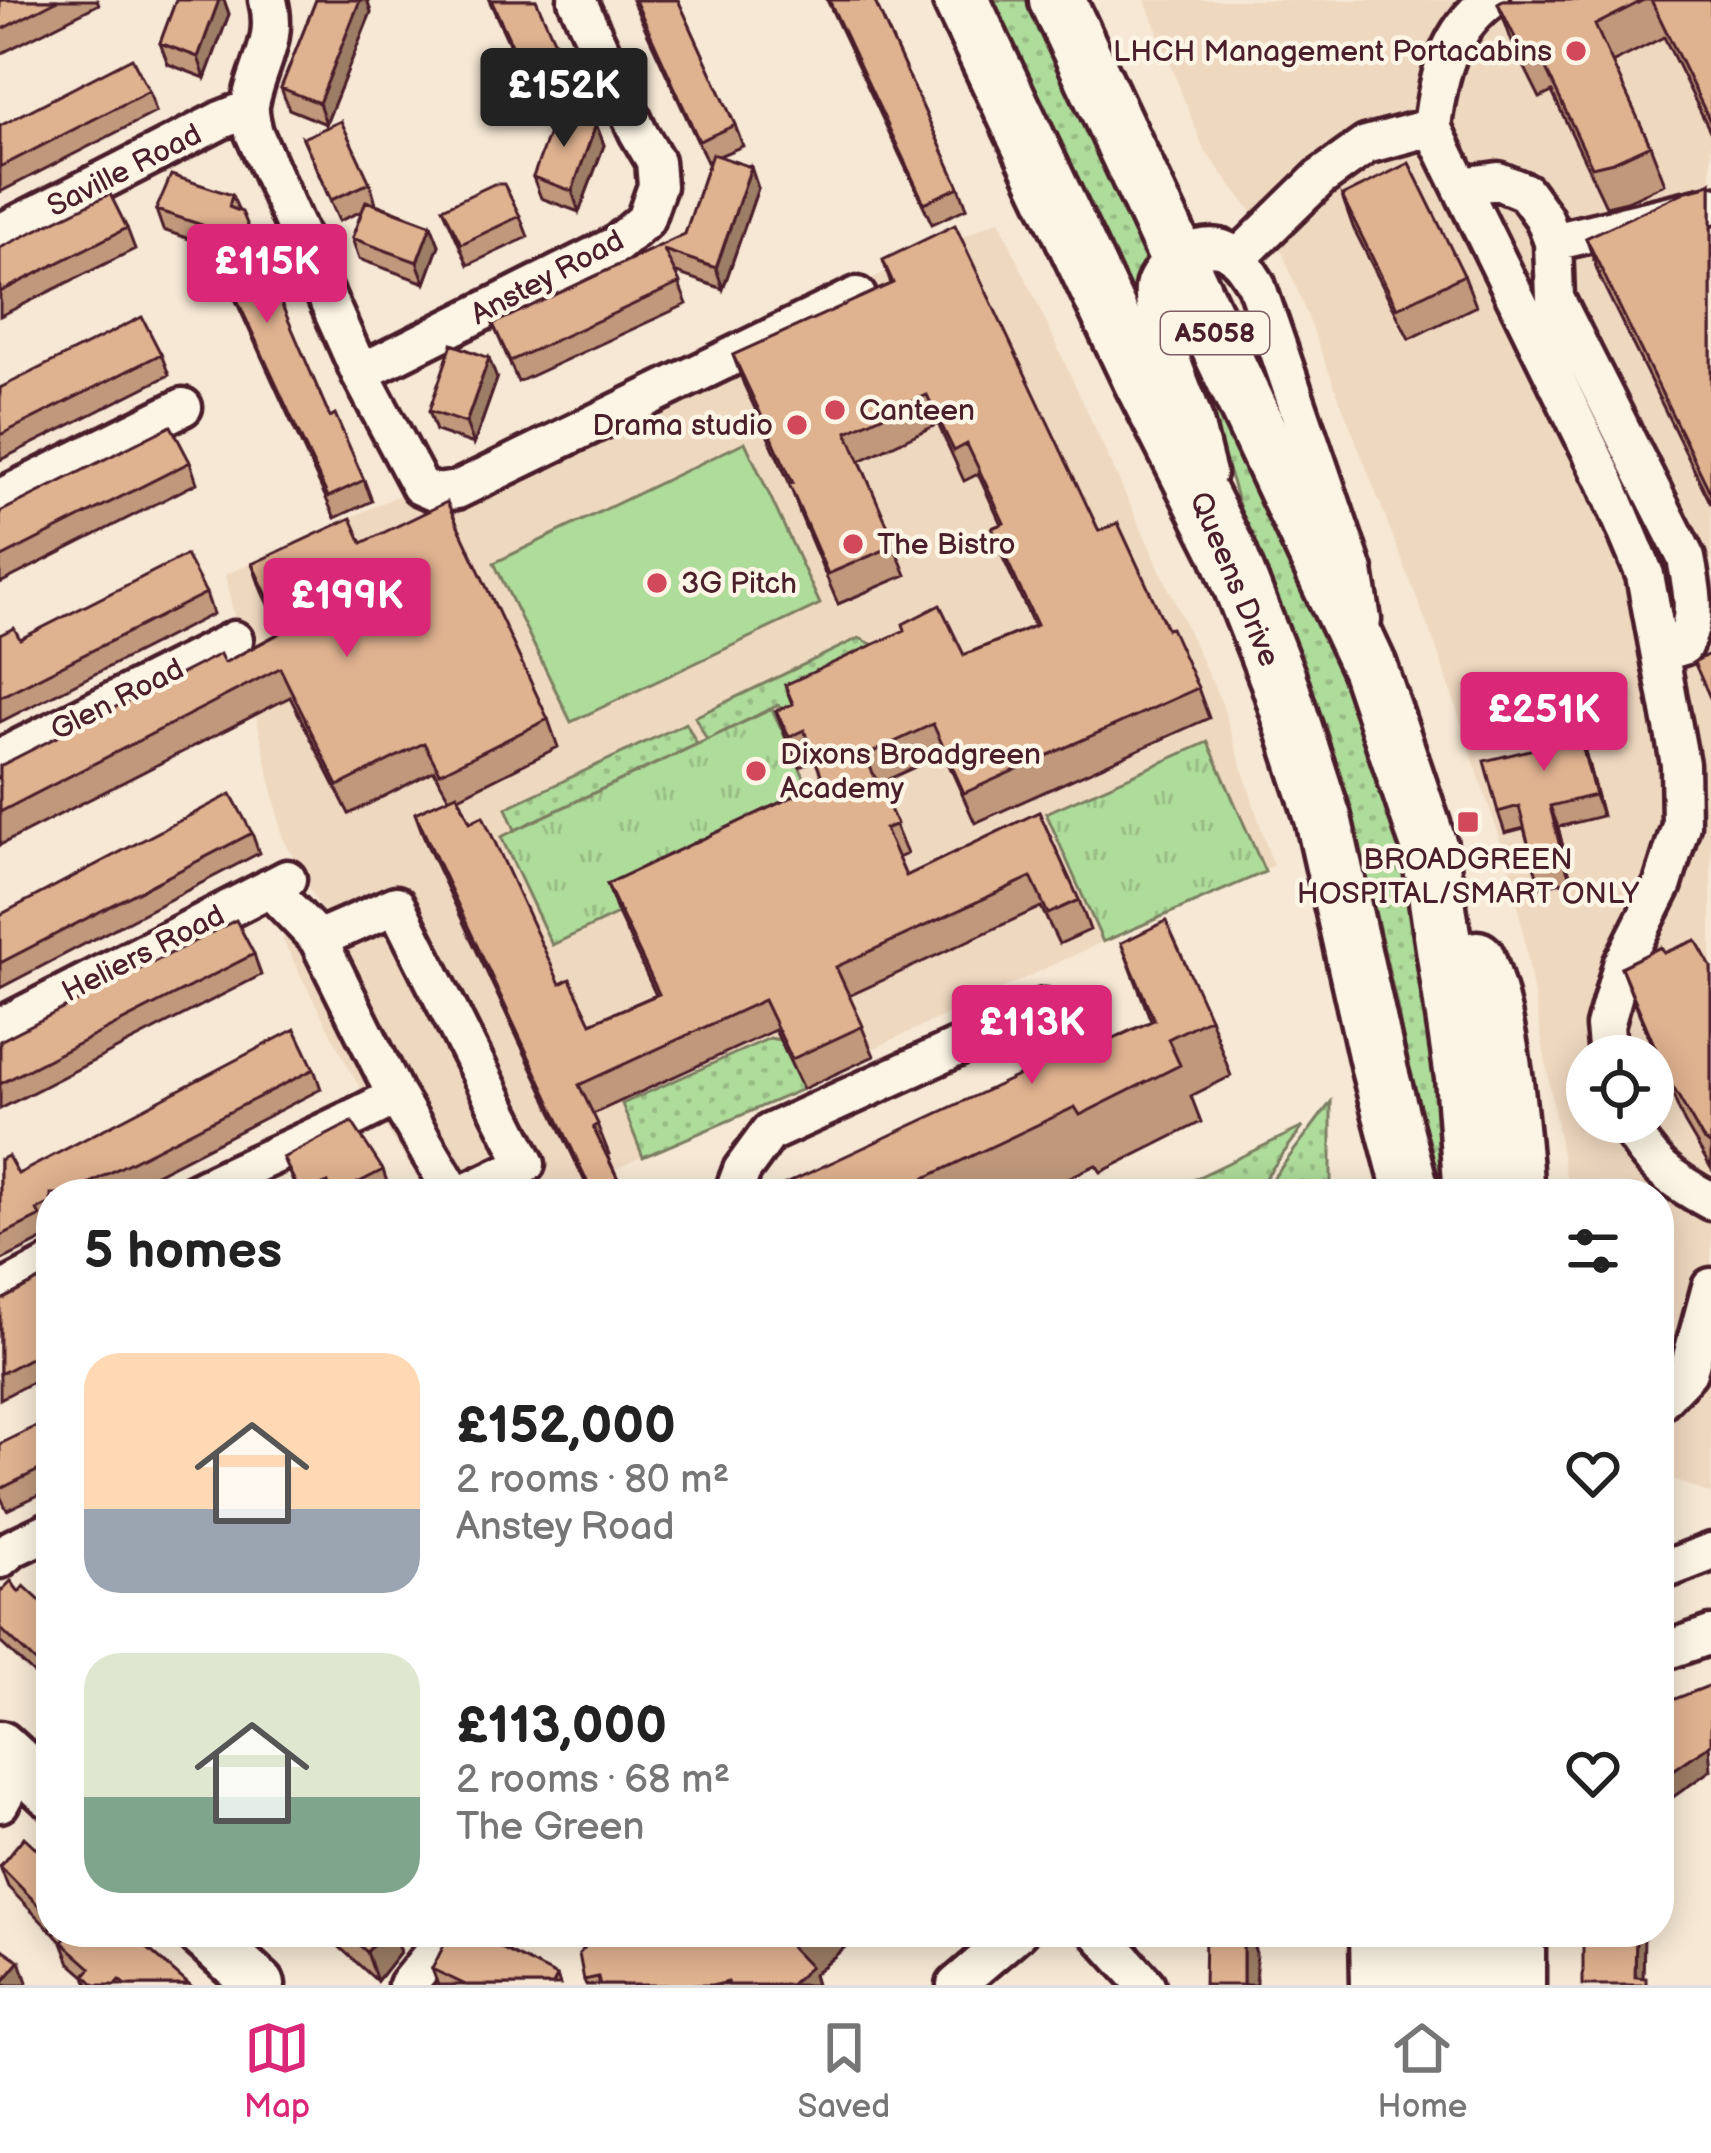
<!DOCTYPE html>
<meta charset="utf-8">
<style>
body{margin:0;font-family:"Balsamiq Sans",sans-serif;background:#f6f6f6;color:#222;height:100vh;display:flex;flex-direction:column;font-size:45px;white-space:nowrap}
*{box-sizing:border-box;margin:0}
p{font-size:39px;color:#767676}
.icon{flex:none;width:66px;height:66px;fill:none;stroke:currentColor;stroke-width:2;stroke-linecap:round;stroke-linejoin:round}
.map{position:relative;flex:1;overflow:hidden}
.side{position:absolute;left:36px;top:1179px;width:1638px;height:768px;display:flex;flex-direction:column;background:#fff;border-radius:48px;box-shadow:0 6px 30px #0003}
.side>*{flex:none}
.controls{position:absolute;left:1566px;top:1035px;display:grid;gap:24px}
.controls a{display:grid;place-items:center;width:108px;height:108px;border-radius:50%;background:#fff;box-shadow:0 6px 30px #0003;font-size:60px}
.price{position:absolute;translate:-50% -102px;padding:0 27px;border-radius:12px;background:#db2777;color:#fff;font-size:39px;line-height:78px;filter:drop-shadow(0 3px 6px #0008)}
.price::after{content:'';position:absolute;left:50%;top:72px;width:36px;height:27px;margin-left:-18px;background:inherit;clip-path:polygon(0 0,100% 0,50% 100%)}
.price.on{background:#222;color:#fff}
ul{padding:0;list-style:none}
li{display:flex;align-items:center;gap:36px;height:300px;padding:0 48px}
li span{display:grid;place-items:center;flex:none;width:336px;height:240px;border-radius:36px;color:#555}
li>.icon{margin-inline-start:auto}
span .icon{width:144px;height:144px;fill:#fffc;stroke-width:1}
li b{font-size:51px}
h2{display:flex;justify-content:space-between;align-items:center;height:144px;padding:0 48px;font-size:51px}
.tabs{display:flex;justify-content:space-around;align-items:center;height:168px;border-top:3px solid #e0e0e0;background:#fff;font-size:33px;color:#767676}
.tabs a{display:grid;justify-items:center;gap:6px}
.tabs .on{color:#db2777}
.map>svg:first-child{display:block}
.built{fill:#efd8c0;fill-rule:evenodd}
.grass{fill:url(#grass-dots);stroke:#7c7e62;stroke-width:3}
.park{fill:url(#park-tufts);stroke:#7c7e62;stroke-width:3}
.pitch{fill:#aedc9a;stroke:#7c7e62;stroke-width:3}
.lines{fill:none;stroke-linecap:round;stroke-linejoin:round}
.minor-casing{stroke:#4a1f2b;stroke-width:45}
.major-casing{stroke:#4a1f2b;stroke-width:57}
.highway-casing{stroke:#4a1f2b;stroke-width:63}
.minor{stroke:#fcf5e5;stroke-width:36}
.major{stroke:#fcf5e5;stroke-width:48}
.highway{stroke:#fcf5e5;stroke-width:54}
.wall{fill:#c0997c;stroke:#4a1f2b;stroke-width:3}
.shaded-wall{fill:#9c7d65;stroke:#4a1f2b;stroke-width:3}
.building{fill:#dfb290;stroke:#4a1f2b;stroke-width:3}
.poi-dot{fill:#d1495b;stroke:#fcf5e5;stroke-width:4.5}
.labels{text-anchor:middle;stroke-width:9;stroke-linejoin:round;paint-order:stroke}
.shield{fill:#fcf5e5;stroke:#7f5f63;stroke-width:3}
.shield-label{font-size:27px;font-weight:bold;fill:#4a1f2b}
.poi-label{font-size:30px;fill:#4a1f2b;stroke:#fcf5e5;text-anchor:start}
.street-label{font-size:30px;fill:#4a1f2b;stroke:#fcf5e5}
</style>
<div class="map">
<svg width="1711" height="1985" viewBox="0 0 1711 1985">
<defs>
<pattern id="grass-dots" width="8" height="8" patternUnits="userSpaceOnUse" patternTransform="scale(3)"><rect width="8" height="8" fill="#aedc9a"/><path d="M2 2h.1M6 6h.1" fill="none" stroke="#97bc85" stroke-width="1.8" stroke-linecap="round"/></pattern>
<pattern id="park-tufts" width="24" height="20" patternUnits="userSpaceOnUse" patternTransform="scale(3)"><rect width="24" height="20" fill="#aedc9a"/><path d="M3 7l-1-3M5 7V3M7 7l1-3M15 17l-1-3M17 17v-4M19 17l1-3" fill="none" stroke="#97bc85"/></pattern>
</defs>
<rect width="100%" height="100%" fill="#f6e8d4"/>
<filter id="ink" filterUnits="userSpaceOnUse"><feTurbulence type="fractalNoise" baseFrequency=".00833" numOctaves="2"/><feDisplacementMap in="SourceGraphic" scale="24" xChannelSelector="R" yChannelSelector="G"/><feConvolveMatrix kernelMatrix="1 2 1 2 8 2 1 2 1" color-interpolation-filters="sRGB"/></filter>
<g filter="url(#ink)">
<!-- built -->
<path class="built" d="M 1145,0 L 1711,0 L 1711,1494 L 1659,1474 L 1659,1194 L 1569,1194 L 1514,882 L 1437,650 L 1282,251 L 1204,150 ZM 1587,1056 L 1653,1056 L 1653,1122 L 1587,1122 Z
M 999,220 L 1222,704 L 1273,866 L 1117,935 L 562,1194 L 428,1194 L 353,1076 L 282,939 L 324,916 L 283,838 L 225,575 Z"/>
<!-- grass -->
<path class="grass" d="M 985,0 L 1032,0 L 1150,251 L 1141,281 L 1140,308 L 1134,312 Z
M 1173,300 L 1386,767 L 1447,1130 L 1451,1194 L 1428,1194 L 1422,1142 L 1396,1001 L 1369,885 L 1348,817 L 1252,552 L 1232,481 L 1172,315 Z
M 859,638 L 874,645 L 784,713 L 778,705 L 707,740 L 695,717 Z
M 686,723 L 697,744 L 515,830 L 506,808 Z
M 770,1038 L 780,1040 L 803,1089 L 643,1157 L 622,1104 Z
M 1331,1102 L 1331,1194 L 1261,1194 Z
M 1303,1127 L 1253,1194 L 1163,1194 Z"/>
<!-- park -->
<path class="park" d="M 772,709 L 823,817 L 552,945 L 501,837 Z
M 1208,742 L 1265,872 L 1103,942 L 1046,813 Z"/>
<!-- pitch -->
<path class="pitch" d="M 745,442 L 820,604 L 571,722 L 494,563 Z"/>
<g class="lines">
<defs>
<path id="minor" d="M 268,0 C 279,41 257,66 250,105 C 249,114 252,124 254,133 L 360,373 L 420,486 L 436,493 L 457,490 L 857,296
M 1432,127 L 1606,482 L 1645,575 L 1680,764 L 1681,825 L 1663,884 L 1622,965 L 1605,1026 L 1608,1056
M 1461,186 L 1498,181 L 1525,192 L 1544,218 L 1553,242 L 1555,298 L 1686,558 C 1692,591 1699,615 1683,646 L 1660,653
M 0,233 L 221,120 L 249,109
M 1553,242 L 1711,205
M 1238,258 L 1320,178 L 1366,145 L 1432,127 C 1438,76 1448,32 1490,0
M 360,373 L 616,245 L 645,220 L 657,186 L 655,161 L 638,132 L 577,0
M 1207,473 C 1202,455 1198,436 1193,418 C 1184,390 1146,308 1155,284 C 1164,260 1201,240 1225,250 C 1240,256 1248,272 1256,284 L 1354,571 L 1362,620
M 0,498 L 183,407
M 0,758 L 234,640
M 269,888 L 318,939 L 396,1096 L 454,1194
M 318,939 L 396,905 L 526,1164 L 463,1194
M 0,1027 L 287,879
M 1627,1122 C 1648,1162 1671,1180 1711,1201
M 192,1194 C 260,1160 330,1132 396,1096
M 733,1194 L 742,1170 L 769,1133 L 1044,1008
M 0,1292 L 51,1265
M 1659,1402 L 1688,1372 L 1711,1287
M 0,1559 L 13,1548 L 51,1530
M 1659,1572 L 1711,1552
M 1659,1653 L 1711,1635
M 0,1803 L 21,1765
M 1098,1932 L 1146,1985
M 407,1985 L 450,1932
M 956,1985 L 1018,1932"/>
<path id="major" d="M 0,1746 L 51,1793
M 201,1932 L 260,1985"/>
<path id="highway" d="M 961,0 L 1140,378 L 1228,552 L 1278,679 L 1323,818 L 1380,1072 L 1412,1194
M 1057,0 L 1369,667 L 1429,846 L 1463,1077 L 1472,1194
M 1477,959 C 1503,1028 1510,1120 1516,1194
M 1378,1932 L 1379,1985
M 1426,1932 L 1426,1985
M 1470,1932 L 1470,1985
M 1517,1985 L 1517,1932"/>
</defs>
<!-- minor casing -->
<use href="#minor" class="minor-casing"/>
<!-- major casing -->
<use href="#major" class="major-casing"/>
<!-- highway casing -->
<use href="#highway" class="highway-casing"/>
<!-- minor -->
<use href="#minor" class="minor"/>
<!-- major -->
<use href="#major" class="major"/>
<!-- highway -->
<use href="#highway" class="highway"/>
</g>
<!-- wall -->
<path class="wall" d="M 0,0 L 97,0 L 99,4 L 0,54 Z
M 176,0 L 224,0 L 229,14 L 205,78 L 168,64 L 160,43 Z
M 316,0 L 367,0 L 371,12 L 326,124 L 289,109 L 281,88 Z
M 489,0 L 536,0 L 575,90 L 538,107 Z
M 632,0 L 678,0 L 735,125 L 743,146 L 719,156 L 758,188 L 723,289 L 674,272 L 687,304 L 518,382 L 493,324 L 685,234 L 710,160 L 707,162 Z
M 827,0 L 874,0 L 959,187 L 967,208 L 932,224 Z
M 1503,0 L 1711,0 L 1711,133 L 1664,37 L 1612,63 L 1650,145 L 1665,184 L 1627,201 L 1606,206 L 1552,92 L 1540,98 L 1512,42 L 1498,3 Z
M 149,91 L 156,112 L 0,192 L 0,126 Z
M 596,124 L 604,145 L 579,212 L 541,198 L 533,177 Z
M 303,138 L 370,183 L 376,204 L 431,225 L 439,245 L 425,283 L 359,259 L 352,238 L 362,211 L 339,221 Z
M 1711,182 L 1711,504 L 1600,278 L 1586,238 Z
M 232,195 L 330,417 L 364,480 L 372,501 L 335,518 L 220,266 L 205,260 L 198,242 L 163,230 L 156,210 Z
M 1342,196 L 1464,275 L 1476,306 L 1409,339 L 1353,227 Z
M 443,208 L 520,216 L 528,237 L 468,265 Z
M 127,228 L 135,249 L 0,316 L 0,248 Z
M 883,260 L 1099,531 L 1167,629 L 1198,688 L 1209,718 L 975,823 L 944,754 L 878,784 L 907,854 L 898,858 L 906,876 L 1039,812 L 1079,900 L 1090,930 L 1059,944 L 1041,907 L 849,996 L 874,1056 L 803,1089 L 775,1030 L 593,1114 L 609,1154 L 607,1155 L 625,1194 L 586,1184 L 426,843 L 415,813 L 449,798 L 434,771 L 349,814 L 290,697 L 0,845 L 0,766 L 224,663 L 281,632 L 262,592 L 252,564 L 362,543 L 548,719 L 558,747 L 459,797 L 470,822 L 560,984 L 591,1023 L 656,995 L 618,914 L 607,884 L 824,782 L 815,760 L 800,767 L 787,741 L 776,711 L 792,704 L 785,685 L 964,655 L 1034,626 L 1003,558 L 992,528 L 1001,524 L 978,474 L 964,481 L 938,424 L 860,461 L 906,575 L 838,604 L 800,514 L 790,484 L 744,385 L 733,355 L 891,284 Z
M 161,354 L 169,375 L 0,460 L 0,388 Z
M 497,379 L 474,444 L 436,431 L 429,411 Z
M 190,462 L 197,483 L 0,583 L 0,512 Z
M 206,593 L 213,614 L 0,722 L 0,635 L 20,639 Z
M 1573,706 L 1602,816 L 1558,827 L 1571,880 L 1541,887 L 1534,866 L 1524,828 L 1505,833 L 1498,812 Z
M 252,833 L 259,853 L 0,988 L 0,915 Z
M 1121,943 L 1210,1018 L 1231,1076 L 1191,1096 L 1201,1122 L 1101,1172 L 1096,1165 L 1034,1194 L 771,1194 L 1151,1021 Z
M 1664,953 L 1711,967 L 1711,1168 L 1684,1122 L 1636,1006 L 1621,967 Z
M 254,954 L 261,975 L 0,1109 L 0,1041 Z
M 314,1069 L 321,1089 L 117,1194 L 51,1194 L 51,1228 L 45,1231 L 48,1237 L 0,1261 L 0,1160 L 18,1174 Z
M 283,1158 L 383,1170 L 390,1191 L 384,1194 L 298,1194 Z
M 51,1274 L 51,1372 L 0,1399 L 0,1301 Z
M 51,1419 L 51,1489 L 7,1510 L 0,1496 L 0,1444 Z
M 0,1592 L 19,1592 L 49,1688 L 0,1642 Z
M 51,1862 L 51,1931 L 8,1887 L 0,1866 Z
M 52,1932 L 129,1932 L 189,1985 L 88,1985 L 85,1976 L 70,1963 L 62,1943 Z
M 323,1932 L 395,1932 L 393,1934 L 400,1952 L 377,1981 Z
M 598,1932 L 862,1932 L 813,1975 L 816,1985 L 586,1985 L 584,1980 Z
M 432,1969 L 557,1976 L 560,1985 L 438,1985 Z"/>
<!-- shaded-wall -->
<path class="shaded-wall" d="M 219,0 L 224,0 L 229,14 L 205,78 L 198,57 Z
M 360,0 L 367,0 L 371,12 L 326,124 L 319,103 Z
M 596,124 L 604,145 L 579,212 L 572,191 Z
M 751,167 L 758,188 L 723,289 L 716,268 Z
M 431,225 L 439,245 L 425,283 L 417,262 Z
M 489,358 L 497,379 L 474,444 L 466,423 Z
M 1566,685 L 1573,706 L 1602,816 L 1595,795 Z
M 1550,806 L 1558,827 L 1571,880 L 1563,859 Z
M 51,1654 L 51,1685 L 49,1688 L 41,1667 Z
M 1709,1745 L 1711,1770 L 1659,1807 L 1659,1780 Z
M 383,1932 L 395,1932 L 393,1934 L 400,1952 L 377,1981 L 367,1952 Z
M 800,1932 L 862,1932 L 813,1975 L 816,1985 L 790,1985 L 787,1943 Z
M 1243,1932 L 1249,1932 L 1256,1953 L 1256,1985 L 1243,1985 Z
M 1636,1932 L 1643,1932 L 1644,1934 L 1643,1985 L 1635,1977 Z
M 20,1961 L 27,1982 L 25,1985 L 0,1985 Z"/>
<!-- building -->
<path class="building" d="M 0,0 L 58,0 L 0,30 Z
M 176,0 L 219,0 L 198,57 L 160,43 Z
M 316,0 L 360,0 L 319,103 L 281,88 Z
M 491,0 L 536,0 L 567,69 L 531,86 Z
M 635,0 L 678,0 L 735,125 L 699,141 Z
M 829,0 L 874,0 L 959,187 L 924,203 Z
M 1503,0 L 1644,0 L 1595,25 L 1650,145 L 1613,162 L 1592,167 L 1538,52 L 1525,58 L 1498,3 Z
M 1651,0 L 1711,0 L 1711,123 Z
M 132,58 L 149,91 L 0,167 L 0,126 Z
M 557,110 L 596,124 L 572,191 L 533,177 Z
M 341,121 L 370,183 L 331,200 L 303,138 Z
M 712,154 L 751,167 L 716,268 L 664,250 L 680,283 L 510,361 L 493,324 L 685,234 Z
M 1409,163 L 1464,275 L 1397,308 L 1342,196 Z
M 171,175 L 232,195 L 229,207 L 242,212 L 330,417 L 335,414 L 364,480 L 328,497 L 212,245 L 197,239 L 202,225 L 156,210 Z
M 1711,182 L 1711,494 L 1586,238 L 1687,191 L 1703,187 Z
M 494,184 L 504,184 L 520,216 L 461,244 L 443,208 Z
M 110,194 L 127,228 L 0,292 L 0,248 Z
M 366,201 L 431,225 L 417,262 L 352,238 Z
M 955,225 L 1099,531 L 1118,523 L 1167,629 L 1171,628 L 1198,688 L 964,793 L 933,724 L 865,756 L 897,824 L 885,829 L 906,876 L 1039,812 L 1079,900 L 1048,914 L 1031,877 L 836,967 L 863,1026 L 792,1059 L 764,1000 L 579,1085 L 598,1124 L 593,1127 L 625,1194 L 568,1194 L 588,1183 L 415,813 L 457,794 L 470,822 L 483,816 L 560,984 L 570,979 L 591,1023 L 659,994 L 607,884 L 824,782 L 804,730 L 789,737 L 776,711 L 793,704 L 785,685 L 905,630 L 903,624 L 940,605 L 964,655 L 1037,625 L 992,528 L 1004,523 L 967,444 L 954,451 L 927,395 L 847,432 L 896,545 L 828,574 L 789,484 L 793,483 L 733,355 L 893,283 L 883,260 Z
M 142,317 L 161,354 L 0,435 L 0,388 Z
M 452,344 L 489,358 L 466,423 L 429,411 Z
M 171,426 L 190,462 L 0,558 L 0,512 Z
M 447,502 L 548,719 L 440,773 L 424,743 L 338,786 L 280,668 L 0,812 L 0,766 L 220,654 L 224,663 L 284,631 L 252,564 L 351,518 L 362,543 Z
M 186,555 L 206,593 L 0,697 L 0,635 L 14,628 L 20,639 Z
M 1711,653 L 1711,700 L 1694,662 Z
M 1566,685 L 1595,795 L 1550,806 L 1563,859 L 1534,866 L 1519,806 L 1498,812 L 1484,761 L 1542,747 L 1529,694 Z
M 231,794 L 252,833 L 0,963 L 0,915 Z
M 236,920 L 254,954 L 0,1084 L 0,1041 Z
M 1166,921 L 1210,1018 L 1168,1039 L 1180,1065 L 1080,1115 L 1075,1107 L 891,1194 L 772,1194 L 770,1191 L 1061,1056 L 1065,1061 L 1154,1020 L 1121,943 Z
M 1696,940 L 1711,967 L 1711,1145 L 1703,1139 L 1670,1082 L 1621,967 L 1661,947 L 1664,953 Z
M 295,1029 L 314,1069 L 68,1194 L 51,1194 L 51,1203 L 37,1210 L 40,1216 L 0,1236 L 0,1160 L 8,1156 L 18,1174 Z
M 352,1122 L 383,1170 L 336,1194 L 332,1194 L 328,1183 L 301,1194 L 283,1158 Z
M 236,1183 L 241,1194 L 215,1194 Z
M 51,1274 L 51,1347 L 0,1374 L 0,1301 Z
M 51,1419 L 51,1464 L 0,1489 L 0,1444 Z
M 11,1581 L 19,1592 L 24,1586 L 51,1611 L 51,1654 L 41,1667 L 0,1628 L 0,1592 Z
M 1711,1685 L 1711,1744 L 1659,1780 L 1659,1708 L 1667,1702 Z
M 24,1837 L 51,1862 L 51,1918 L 0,1866 Z
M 64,1932 L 129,1932 L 189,1985 L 126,1985 L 120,1980 L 115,1985 L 95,1985 L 85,1975 L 91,1968 L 62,1942 L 68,1935 Z
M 345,1932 L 383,1932 L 367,1952 Z
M 454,1932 L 469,1932 L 557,1976 L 553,1985 L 466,1985 L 432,1969 L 444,1945 Z
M 598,1932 L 800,1932 L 787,1943 L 810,1967 L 790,1985 L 729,1985 L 728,1982 L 716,1985 L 600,1985 L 598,1977 L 584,1980 L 579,1954 Z
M 1205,1932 L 1243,1932 L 1243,1985 L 1204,1985 Z
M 1583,1932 L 1636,1932 L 1635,1977 L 1646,1978 L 1646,1985 L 1583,1985 Z
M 0,1947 L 20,1961 L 0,1985 Z"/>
</g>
<!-- markers -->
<g class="poi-dot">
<circle cx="1576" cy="51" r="12"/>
<circle cx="835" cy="410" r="12"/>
<circle cx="797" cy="425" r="12"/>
<circle cx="853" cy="544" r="12"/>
<circle cx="657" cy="583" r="12"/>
<circle cx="756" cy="771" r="12"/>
<rect x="1456" y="810" width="24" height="24" rx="6"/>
</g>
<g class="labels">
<!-- shield labels -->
<rect class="shield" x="1161" y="312" width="108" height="42" rx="9"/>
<g class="shield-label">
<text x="1215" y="342">A5058</text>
</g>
<!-- poi labels -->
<g class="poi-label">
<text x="1552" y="61" text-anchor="end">LHCH Management Portacabins</text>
<text x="859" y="420">Canteen</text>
<text x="773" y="435" text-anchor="end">Drama studio</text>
<text x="877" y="554">The Bistro</text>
<text x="681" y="593">3G Pitch</text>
<text x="780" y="764">Dixons Broadgreen<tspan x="780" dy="34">Academy</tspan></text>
<text x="1468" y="869" text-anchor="middle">BROADGREEN<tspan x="1468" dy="34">HOSPITAL/SMART ONLY</tspan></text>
</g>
<!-- street labels -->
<g class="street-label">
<text transform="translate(124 170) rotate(-27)" y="10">Saville Road</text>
<text transform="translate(547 277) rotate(-28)" y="10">Anstey Road</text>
<text transform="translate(1235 579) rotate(67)" y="10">Queens Drive</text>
<text transform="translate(117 699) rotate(-27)" y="10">Glen Road</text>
<text transform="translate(143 953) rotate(-27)" y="10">Heliers Road</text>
</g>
</g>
</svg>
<div class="controls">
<a><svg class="icon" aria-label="locate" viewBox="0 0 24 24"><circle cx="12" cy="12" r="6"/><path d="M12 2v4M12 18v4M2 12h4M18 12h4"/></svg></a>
</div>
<b class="price on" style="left:564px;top:150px">£152K</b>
<b class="price" style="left:267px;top:326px">£115K</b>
<b class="price" style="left:347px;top:660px">£199K</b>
<b class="price" style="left:1544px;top:774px">£251K</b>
<b class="price" style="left:1032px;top:1087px">£113K</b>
<section class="side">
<h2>5 homes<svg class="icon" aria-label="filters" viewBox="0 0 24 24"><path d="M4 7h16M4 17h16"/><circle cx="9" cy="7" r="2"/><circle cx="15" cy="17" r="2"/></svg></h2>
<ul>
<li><span style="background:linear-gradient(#ffd9b3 65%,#9aa5b1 0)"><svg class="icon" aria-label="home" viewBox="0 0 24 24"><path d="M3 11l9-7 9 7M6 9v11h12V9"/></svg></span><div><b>£152,000</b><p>2 rooms · 80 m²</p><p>Anstey Road</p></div><svg class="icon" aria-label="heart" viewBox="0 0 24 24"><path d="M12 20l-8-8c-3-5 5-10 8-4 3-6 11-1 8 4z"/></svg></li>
<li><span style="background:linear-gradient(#dfe7d0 60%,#7fa58c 0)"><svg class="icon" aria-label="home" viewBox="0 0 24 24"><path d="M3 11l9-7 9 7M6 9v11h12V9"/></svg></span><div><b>£113,000</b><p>2 rooms · 68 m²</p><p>The Green</p></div><svg class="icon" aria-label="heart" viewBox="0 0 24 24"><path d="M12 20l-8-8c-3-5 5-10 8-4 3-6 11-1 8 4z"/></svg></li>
</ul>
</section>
</div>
<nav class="tabs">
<a class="on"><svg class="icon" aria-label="map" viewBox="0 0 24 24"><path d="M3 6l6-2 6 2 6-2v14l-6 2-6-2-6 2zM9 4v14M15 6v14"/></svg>Map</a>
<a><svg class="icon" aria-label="saved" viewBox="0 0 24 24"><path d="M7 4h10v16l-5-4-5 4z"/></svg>Saved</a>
<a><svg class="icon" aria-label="home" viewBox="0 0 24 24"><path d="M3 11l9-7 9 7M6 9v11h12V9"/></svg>Home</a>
</nav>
